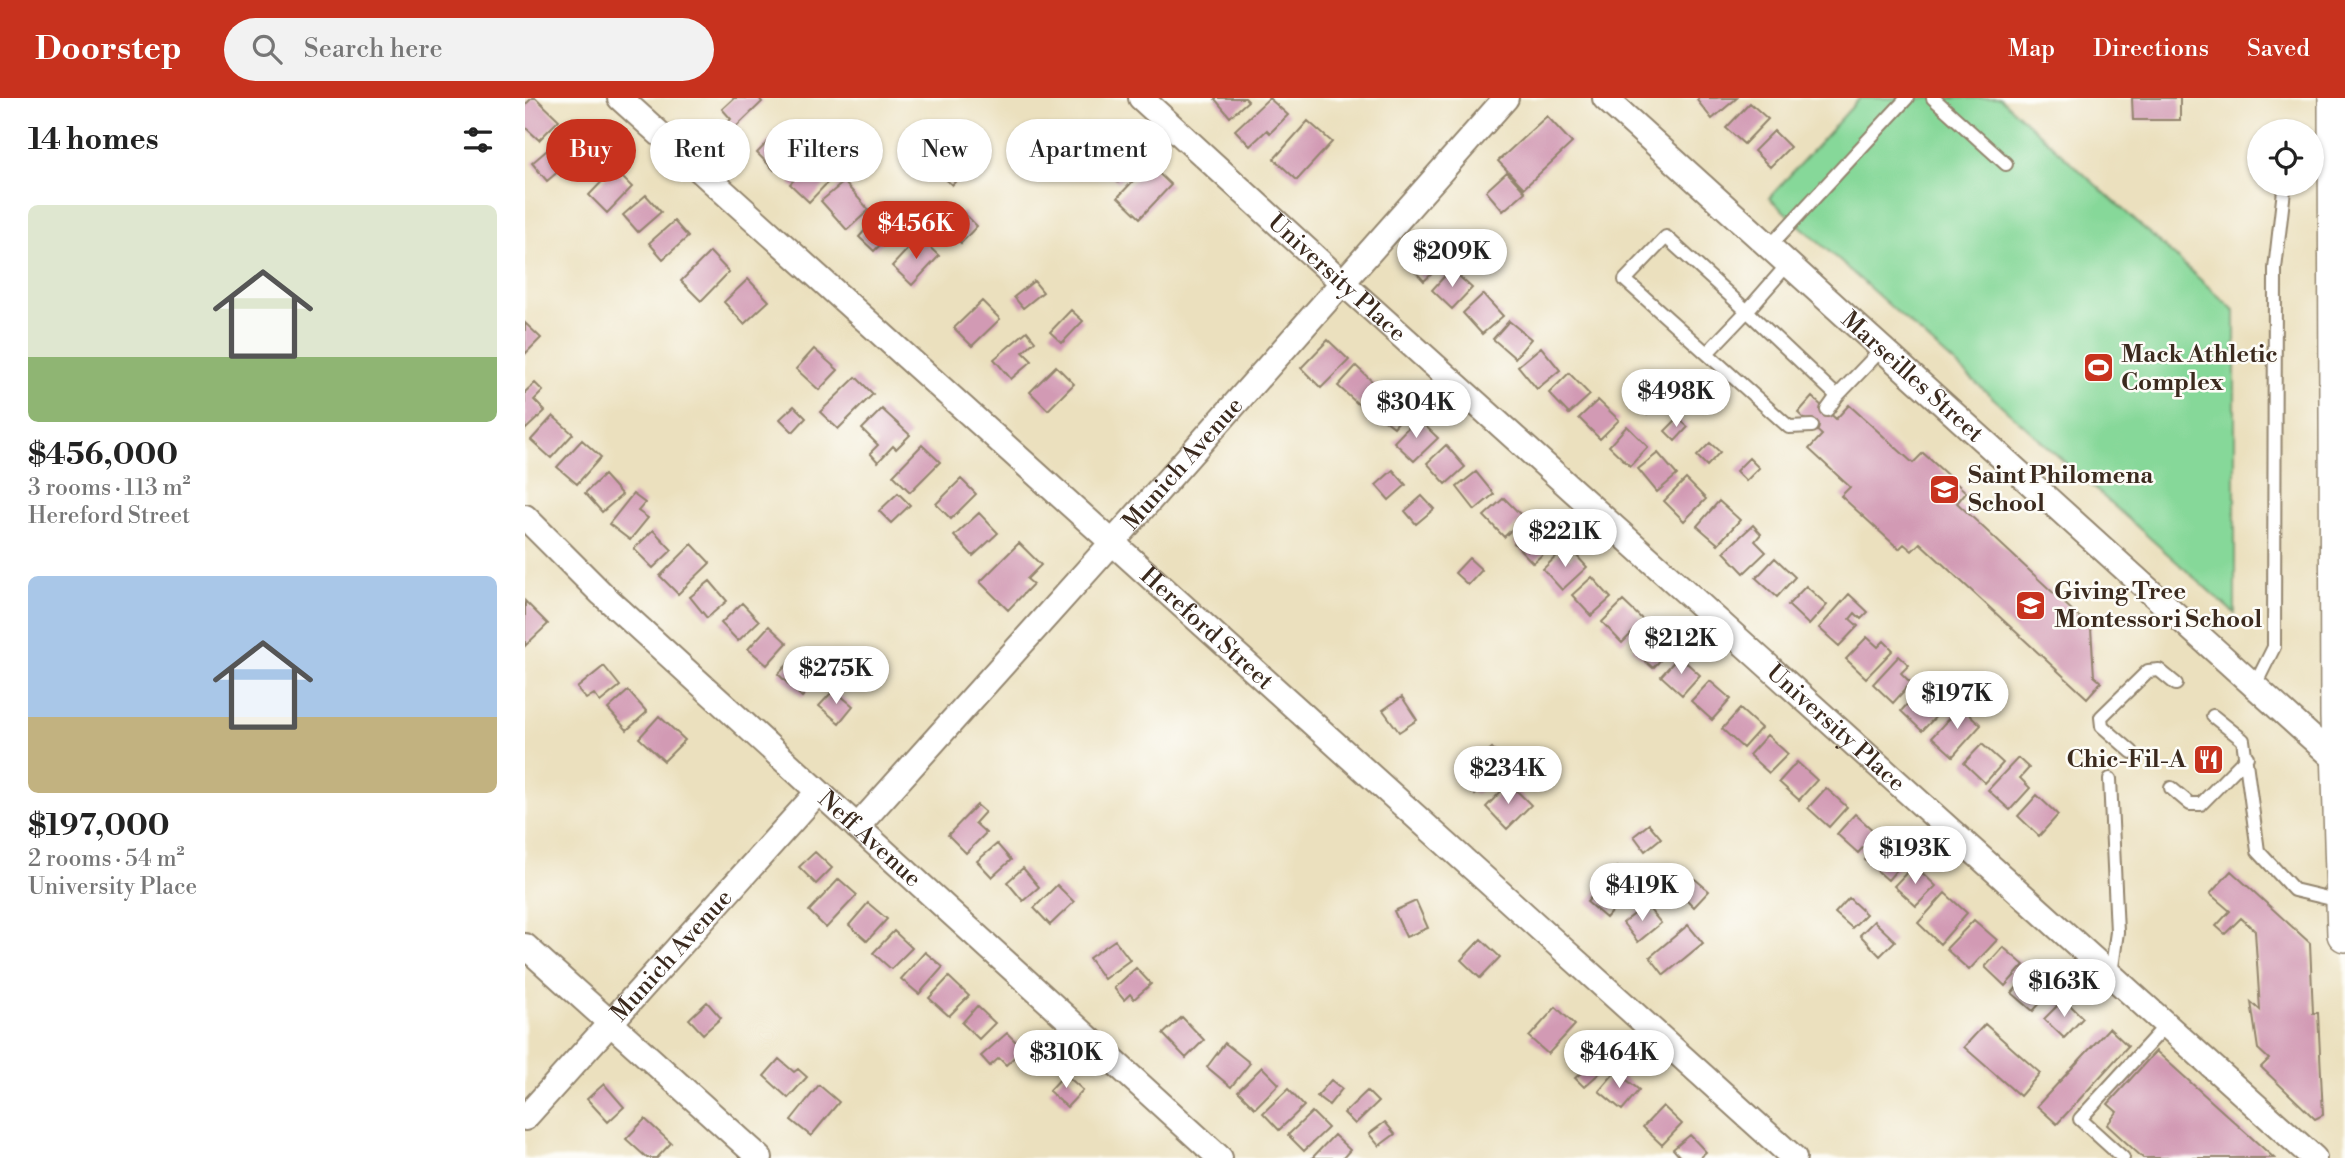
<!DOCTYPE html>
<meta charset="utf-8">
<style>
body{margin:0;font-family:"Libre Bodoni",serif;background:#f2f2f2;color:#222;height:100vh;display:flex;flex-direction:column;font-size:26px;white-space:nowrap}
*{box-sizing:border-box;margin:0}
p{font-size:23px;color:#767676}
.icon{flex:none;width:38px;height:38px;fill:none;stroke:currentColor;stroke-width:2;stroke-linecap:round;stroke-linejoin:round}
.map{position:relative;flex:1;overflow:hidden}
.details{display:flex;flex-direction:column;background:#fff;width:525px}
.details>*{flex:none}
.top-card{position:absolute;left:21px;top:21px;width:665px;height:63px;display:flex;gap:14px}
.buttons{position:absolute;left:1722px;top:21px;display:grid;gap:14px}
.buttons a{display:grid;place-items:center;width:77px;height:77px;border-radius:50%;background:#fff;box-shadow:0 2px 5px #0004;font-size:35px}
.price{position:absolute;translate:-50% -60px;padding:0 16px;border-radius:24px;background:#fff;color:#222;font-size:23px;line-height:46px;filter:drop-shadow(0 2px 4px #0008)}
.price::after{content:'';position:absolute;left:50%;top:42px;width:21px;height:16px;margin-left:-10px;background:inherit;clip-path:polygon(0 0,100% 0,50% 100%)}
.price.current{background:#c8321e;color:#fff}
ul{padding:0;list-style:none}
li{display:grid;align-content:center;gap:14px;height:371px;padding:0 28px}
li span{display:grid;place-items:center;height:217px;border-radius:10px;color:#555}
li>.icon{margin-inline-start:auto}
span .icon{width:126px;height:126px;fill:#fffc;stroke-width:1}
li b{font-size:30px}
h2{display:flex;justify-content:space-between;align-items:center;height:84px;padding:0 28px;font-size:30px}
.chip{padding:0 24px;border-radius:32px;background:#fff;box-shadow:0 2px 5px #0004;font-size:24px;line-height:63px}
.chip.current{background:#c8321e;color:#fff}
header{display:flex;align-items:center;gap:42px;box-sizing:border-box;height:98px;padding:0 35px;background:#c8321e;color:#fff}
header strong{font-size:33px}
nav{display:flex;gap:38px;margin-inline-start:auto;font-size:24px}
.search{width:490px;height:63px;background:#f2f2f2;display:flex;align-items:center;gap:18px;box-sizing:border-box;padding:0 24px;border-radius:38px;color:#767676;font-size:26px}
main{display:flex;flex:1;min-height:0}
.map>svg:first-child{display:block}
.green{fill:#86d899;stroke:#60815c;stroke-width:2}
.building{fill:#d29ab4}
.lines{fill:none;stroke-linecap:round;stroke-linejoin:round}
.lane-casing{stroke:#93856e;stroke-width:16}
.street-casing{stroke:#93856e;stroke-width:28}
.secondary-casing{stroke:#93856e;stroke-width:38}
.lane{stroke:#fff;stroke-width:12}
.street{stroke:#fff;stroke-width:24}
.secondary{stroke:#fff;stroke-width:35}
.labels{text-anchor:middle;stroke-width:5;stroke-linejoin:round;paint-order:stroke}
.street-label{font-size:24px;fill:#3b2a1e;stroke:#fdfcf7}
.poi-label{font-size:24px;font-weight:bold;fill:#3b2a1e;stroke:#fdfcf7;text-anchor:start}
</style>
<header>
<strong>Doorstep</strong>
<div class="search"><svg class="icon" aria-label="search" viewBox="0 0 24 24"><circle cx="10" cy="10" r="6"/><path d="M15 15l6 6"/></svg>Search here</div>
<nav><a>Map</a><a>Directions</a><a>Saved</a></nav>
</header>
<main>
<section class="details">
<h2>14 homes<svg class="icon" aria-label="filters" viewBox="0 0 24 24"><path d="M4 7h16M4 17h16"/><circle cx="9" cy="7" r="2"/><circle cx="15" cy="17" r="2"/></svg></h2>
<ul>
<li><span style="background:linear-gradient(#dfe7d0 70%,#8fb573 0)"><svg class="icon" aria-label="home" viewBox="0 0 24 24"><path d="M3 11l9-7 9 7M6 9v11h12V9"/></svg></span><div><b>$456,000</b><p>3 rooms · 113 m²</p><p>Hereford Street</p></div></li>
<li><span style="background:linear-gradient(#a9c7e8 65%,#c2b280 0)"><svg class="icon" aria-label="home" viewBox="0 0 24 24"><path d="M3 11l9-7 9 7M6 9v11h12V9"/></svg></span><div><b>$197,000</b><p>2 rooms · 54 m²</p><p>University Place</p></div></li>
</ul>
</section>
<div class="map">
<svg width="1820" height="1060" viewBox="0 0 1820 1060">
<rect width="100%" height="100%" fill="#fdfcf7"/>
<filter id="ink" filterUnits="userSpaceOnUse"><feTurbulence type="fractalNoise" baseFrequency=".0143" numOctaves="2"/><feDisplacementMap in="SourceGraphic" scale="14" xChannelSelector="R" yChannelSelector="G"/><feConvolveMatrix kernelMatrix="1 2 1 2 8 2 1 2 1" color-interpolation-filters="sRGB"/></filter>
<filter id="wash" filterUnits="userSpaceOnUse"><feTurbulence type="fractalNoise" baseFrequency=".00686" numOctaves="4" result="noise"/><feDisplacementMap in="SourceGraphic" scale="28" xChannelSelector="R" yChannelSelector="G"/><feGaussianBlur stdDeviation="1.57" result="paint"/><feColorMatrix in="noise" values="0 0 0 0 0 0 0 0 0 0 0 0 0 0 0 0 0 1.4 0 .05"/><feComposite in="paint" operator="in"/></filter>
<g filter="url(#wash)">
<rect width="100%" height="100%" fill="#ebe0be"/>
<!-- green -->
<path class="green" d="M 1335,0 L 1475,0 L 1710,213 L 1710,516 L 1244,100 Z"/>
<g id="blocks">
<!-- building -->
<path class="building" d="M 7,0 L 11,0 L 34,22 L 14,42 L 0,29 L 0,7 Z
M 209,0 L 234,0 L 237,4 L 209,31 L 203,24 L 206,21 L 197,11 Z
M 691,0 L 720,0 L 723,3 L 705,19 L 690,1 Z
M 744,0 L 763,17 L 745,35 L 742,32 L 725,48 L 710,32 Z
M 1174,0 L 1212,0 L 1187,21 L 1172,2 Z
M 1607,0 L 1655,0 L 1655,22 L 1608,22 Z
M 1225,5 L 1243,21 L 1219,46 L 1201,30 Z
M 1022,18 L 1047,45 L 999,90 L 973,63 Z
M 783,23 L 807,44 L 772,82 L 749,61 Z
M 257,29 L 274,45 L 249,72 L 232,55 Z
M 48,30 L 63,48 L 22,83 L 7,65 Z
M 1249,33 L 1265,49 L 1245,69 L 1229,53 Z
M 596,43 L 615,60 L 593,84 L 574,67 Z
M 417,44 L 444,69 L 427,87 L 401,63 Z
M 287,63 L 306,81 L 284,104 L 265,86 Z
M 624,66 L 646,87 L 615,120 L 593,99 Z
M 89,71 L 107,89 L 82,115 L 64,97 Z
M 982,74 L 1000,94 L 978,113 L 961,93 Z
M 319,84 L 344,112 L 322,132 L 296,103 Z
M 121,97 L 136,114 L 113,134 L 98,117 Z
M 437,113 L 452,128 L 436,145 L 420,131 Z
M 351,120 L 367,135 L 349,153 L 334,139 Z
M 149,123 L 163,139 L 138,161 L 124,145 Z
M 907,134 L 920,147 L 915,152 L 923,161 L 899,183 L 879,161 Z
M 394,139 L 414,158 L 387,187 L 367,168 Z
M 185,154 L 204,174 L 176,203 L 156,183 Z
M 926,171 L 947,190 L 927,211 L 907,192 Z
M 223,181 L 244,203 L 219,226 L 199,204 Z
M 509,183 L 518,194 L 498,210 L 489,199 Z
M 958,196 L 978,218 L 957,236 L 938,215 Z
M 457,203 L 475,221 L 447,248 L 429,230 Z
M 546,212 L 558,223 L 537,245 L 525,234 Z
M 984,223 L 1006,241 L 990,260 L 968,241 Z
M 0,225 L 16,240 L 0,256 Z
M 502,233 L 510,243 L 498,254 L 507,263 L 486,281 L 469,261 Z
M 803,242 L 824,262 L 796,290 L 776,270 Z
M 1016,249 L 1035,272 L 1012,291 L 993,268 Z
M 289,251 L 313,272 L 294,292 L 271,271 Z
M 531,268 L 549,286 L 523,312 L 505,294 Z
M 831,268 L 852,288 L 834,307 L 813,288 Z
M 1044,275 L 1065,297 L 1044,316 L 1024,295 Z
M 331,279 L 348,296 L 313,331 L 295,314 Z
M 10,285 L 18,293 L 9,302 L 20,313 L 0,332 L 0,294 Z
M 1132,287 L 1141,297 L 1122,316 L 1112,307 Z
M 862,292 L 884,311 L 869,329 L 846,311 Z
M 1287,299 L 1311,321 L 1324,307 L 1388,365 L 1398,355 L 1441,394 L 1432,405 L 1566,530 L 1569,578 L 1576,584 L 1562,600 L 1395,445 L 1387,453 L 1379,446 L 1374,451 L 1316,398 L 1325,389 L 1284,351 L 1297,337 L 1273,315 Z
M 1073,302 L 1094,322 L 1075,341 L 1054,320 Z
M 269,308 L 281,320 L 268,334 L 255,321 Z
M 357,311 L 385,337 L 371,351 L 368,348 L 353,364 L 345,355 L 353,347 L 337,331 Z
M 28,318 L 48,336 L 26,360 L 6,342 Z
M 892,320 L 913,340 L 889,363 L 869,344 Z
M 1153,320 L 1163,329 L 1150,343 L 1140,333 Z
M 1102,328 L 1123,349 L 1105,368 L 1084,348 Z
M 57,342 L 76,359 L 52,386 L 32,369 Z
M 1185,345 L 1195,354 L 1182,368 L 1172,358 Z
M 397,347 L 415,364 L 385,394 L 368,377 Z
M 921,347 L 940,369 L 921,386 L 902,365 Z
M 1133,355 L 1152,377 L 1132,394 L 1113,371 Z
M 1224,360 L 1234,370 L 1221,383 L 1211,373 Z
M 868,372 L 881,387 L 864,402 L 851,387 Z
M 951,374 L 969,396 L 950,412 L 932,389 Z
M 79,377 L 97,397 L 77,414 L 60,395 Z
M 436,381 L 451,396 L 426,421 L 411,406 Z
M 1161,381 L 1181,401 L 1159,423 L 1139,403 Z
M 373,395 L 385,407 L 366,425 L 354,413 Z
M 108,396 L 120,405 L 113,413 L 123,420 L 105,442 L 84,426 Z
M 897,398 L 909,411 L 891,426 L 880,413 Z
M 979,400 L 999,420 L 979,439 L 959,418 Z
M 1194,403 L 1215,422 L 1193,446 L 1172,428 Z
M 454,415 L 473,435 L 448,458 L 429,438 Z
M 1014,422 L 1033,442 L 1008,465 L 989,445 Z
M 1228,427 L 1236,436 L 1230,443 L 1241,454 L 1219,475 L 1199,454 Z
M 128,432 L 147,452 L 128,470 L 109,451 Z
M 494,445 L 516,467 L 502,481 L 508,486 L 483,512 L 455,484 Z
M 167,446 L 185,465 L 153,496 L 135,478 Z
M 1037,453 L 1044,461 L 1050,456 L 1062,469 L 1037,492 L 1018,471 Z
M 944,460 L 957,472 L 943,487 L 930,475 Z
M 1250,460 L 1270,479 L 1252,499 L 1231,480 Z
M 1067,479 L 1086,500 L 1066,518 L 1047,497 Z
M 185,483 L 202,503 L 182,520 L 165,499 Z
M 1281,488 L 1302,507 L 1284,527 L 1263,507 Z
M 1324,496 L 1343,514 L 1336,521 L 1330,515 L 1325,521 L 1333,528 L 1314,548 L 1294,530 Z
M 0,503 L 23,526 L 0,548 Z
M 1098,503 L 1119,523 L 1097,545 L 1077,524 Z
M 217,505 L 234,523 L 213,543 L 196,525 Z
M 1130,526 L 1151,545 L 1128,570 L 1107,551 Z
M 244,528 L 262,545 L 242,567 L 223,551 Z
M 1342,539 L 1353,549 L 1359,543 L 1368,552 L 1341,580 L 1321,561 Z
M 273,556 L 296,579 L 277,599 L 253,576 Z
M 1154,558 L 1175,577 L 1157,597 L 1136,578 Z
M 1374,558 L 1384,567 L 1376,575 L 1386,585 L 1368,605 L 1348,586 Z
M 79,568 L 95,588 L 75,604 L 69,596 L 61,601 L 52,590 Z
M 1185,583 L 1206,601 L 1187,622 L 1166,603 Z
M 1396,591 L 1418,611 L 1397,633 L 1376,613 Z
M 309,592 L 328,608 L 314,625 L 294,608 Z
M 103,593 L 122,614 L 102,632 L 83,611 Z
M 877,599 L 892,622 L 874,634 L 858,612 Z
M 1435,608 L 1456,627 L 1428,658 L 1407,639 Z
M 1215,611 L 1236,630 L 1218,650 L 1197,631 Z
M 134,618 L 160,642 L 139,663 L 114,640 Z
M 1242,637 L 1263,656 L 1244,675 L 1224,657 Z
M 1457,646 L 1478,665 L 1460,685 L 1439,665 Z
M 967,650 L 983,668 L 950,697 L 934,679 Z
M 1493,660 L 1504,670 L 1495,680 L 1505,690 L 1485,712 L 1463,692 Z
M 1272,664 L 1292,682 L 1274,702 L 1254,684 Z
M 984,685 L 1006,707 L 982,731 L 961,709 Z
M 1301,690 L 1322,709 L 1304,729 L 1283,710 Z
M 1512,697 L 1533,717 L 1514,738 L 1493,718 Z
M 452,707 L 460,714 L 450,725 L 461,735 L 441,755 L 423,737 Z
M 1330,716 L 1351,735 L 1333,755 L 1312,736 Z
M 1124,726 L 1136,740 L 1120,753 L 1109,738 Z
M 1359,742 L 1381,761 L 1363,782 L 1340,762 Z
M 472,746 L 486,762 L 467,779 L 452,763 Z
M 290,754 L 307,770 L 291,786 L 274,769 Z
M 1389,767 L 1411,788 L 1391,808 L 1369,788 Z
M 1092,769 L 1111,785 L 1081,820 L 1062,804 Z
M 498,770 L 514,789 L 498,803 L 482,784 Z
M 1706,773 L 1785,845 L 1788,915 L 1793,915 L 1798,1017 L 1790,1021 L 1736,969 L 1744,961 L 1733,951 L 1726,904 L 1735,912 L 1730,833 L 1716,820 L 1700,836 L 1691,828 L 1705,813 L 1685,796 Z
M 314,781 L 332,797 L 301,830 L 284,813 Z
M 1170,781 L 1184,793 L 1169,809 L 1156,796 Z
M 532,787 L 549,804 L 525,827 L 509,810 Z
M 1420,795 L 1442,815 L 1415,846 L 1393,825 Z
M 1324,800 L 1341,816 L 1327,830 L 1310,815 Z
M 891,803 L 903,830 L 881,839 L 869,813 Z
M 343,805 L 362,821 L 342,843 L 324,827 Z
M 1121,807 L 1136,825 L 1113,844 L 1098,825 Z
M 1449,822 L 1472,842 L 1444,872 L 1421,851 Z
M 1349,823 L 1370,843 L 1355,858 L 1335,837 Z
M 1163,827 L 1178,845 L 1139,877 L 1125,859 Z
M 369,833 L 387,850 L 366,871 L 348,855 Z
M 956,841 L 975,859 L 955,880 L 936,862 Z
M 590,842 L 605,862 L 579,881 L 564,860 Z
M 1478,849 L 1499,867 L 1480,888 L 1460,869 Z
M 400,854 L 418,869 L 394,896 L 376,881 Z
M 611,870 L 626,886 L 609,901 L 605,896 L 599,902 L 589,890 Z
M 1506,873 L 1527,892 L 1508,913 L 1487,895 Z
M 424,879 L 444,898 L 424,918 L 404,900 Z
M 1539,901 L 1558,920 L 1539,940 L 1519,921 Z
M 182,904 L 196,920 L 178,936 L 164,921 Z
M 452,908 L 470,925 L 454,941 L 437,925 Z
M 1031,909 L 1050,927 L 1023,956 L 1004,939 Z
M 657,919 L 679,942 L 661,960 L 638,936 Z
M 1460,926 L 1515,975 L 1495,998 L 1439,949 Z
M 1584,930 L 1603,948 L 1532,1026 L 1512,1008 Z
M 482,935 L 498,951 L 481,967 L 474,960 L 465,968 L 456,958 Z
M 1067,944 L 1086,965 L 1059,989 L 1050,980 L 1056,975 L 1046,963 Z
M 700,945 L 725,965 L 706,989 L 682,969 Z
M 1631,953 L 1749,1060 L 1618,1060 L 1582,1027 L 1592,1014 L 1583,1006 Z
M 254,961 L 269,974 L 273,971 L 282,979 L 263,1000 L 239,978 Z
M 737,969 L 754,986 L 730,1010 L 713,993 Z
M 1091,973 L 1114,992 L 1097,1012 L 1074,993 Z
M 540,976 L 558,992 L 542,1009 L 524,993 Z
M 806,982 L 817,991 L 804,1007 L 792,998 Z
M 79,986 L 99,1009 L 83,1024 L 62,1001 Z
M 294,987 L 314,1004 L 286,1038 L 266,1022 Z
M 763,991 L 779,1008 L 754,1032 L 738,1015 Z
M 842,993 L 853,1004 L 830,1026 L 819,1015 Z
M 1138,1008 L 1157,1026 L 1137,1047 L 1118,1029 Z
M 787,1014 L 803,1030 L 779,1053 L 763,1037 Z
M 120,1021 L 146,1045 L 132,1060 L 122,1060 L 101,1041 Z
M 860,1024 L 870,1036 L 854,1048 L 844,1036 Z
M 809,1037 L 825,1052 L 818,1060 L 787,1060 Z
M 1165,1037 L 1181,1054 L 1174,1060 L 1156,1060 L 1148,1051 Z"/>
</g>
</g>
<g filter="url(#ink)">
<use href="#blocks" fill-opacity="0" stroke="#93856e" stroke-width="2"/>
<g class="lines">
<defs>
<path id="lane" d="M 1408,0 L 1481,66
M 1244,149 L 1382,0
M 1263,166 L 1222,213 L 1141,139 L 1100,182 L 1264,329 L 1287,328
M 1182,255 L 1222,213 L 1312,298 L 1357,251
M 1302,312 L 1312,298
M 1729,589 L 1749,549 L 1750,171 L 1759,92
M 1688,618 L 1718,642 L 1733,753 L 1769,792 L 1815,803
M 1607,654 L 1577,628 L 1576,619 L 1623,573 L 1634,572 L 1651,586
M 1585,681 L 1592,834 L 1586,876
M 1646,690 L 1665,706 L 1676,706 L 1722,659
M 1598,1060 L 1555,1021 L 1642,926"/>
<g id="street">
<path id="s1" d="M 95,0 L 1269,1060"/>
<path id="s2" d="M 616,0 L 818,185 L 1789,1060"/>
<path id="s3" d="M 1080,0 L 1819,669"/>
<path id="s4" d="M 0,419 L 77,496 L 695,1060"/>
<path id="s5" d="M 332,729 L 587,445 L 981,0"/>
<path d="M 0,848 L 235,1060"/>
<path id="s6" d="M 0,1020 L 293,694"/>
</g>
<path id="secondary" d="M 1811,0 L 1813,619 L 1820,836"/>
</defs>
<!-- lane casing -->
<use href="#lane" class="lane-casing"/>
<!-- street casing -->
<use href="#street" class="street-casing"/>
<!-- secondary casing -->
<use href="#secondary" class="secondary-casing"/>
<!-- lane -->
<use href="#lane" class="lane"/>
<!-- street -->
<use href="#street" class="street"/>
<!-- secondary -->
<use href="#secondary" class="secondary"/>
</g>
</g>
<!-- icons -->
<defs>
<symbol id="stadium-square" viewBox="-11 -11 22 22"><rect x="-9" y="-9" width="18" height="18" rx="4" fill="#c8321e" stroke="#fdfcf7"/><path d="M0-5a6.5 5 0 1 0 0 10a6.5 5 0 1 0 0-10ZM-3.5-1.8h7v3.6h-7Z" fill="#fff"/></symbol>
<symbol id="school-square" viewBox="-11 -11 22 22"><rect x="-9" y="-9" width="18" height="18" rx="4" fill="#c8321e" stroke="#fdfcf7"/><path d="M0-5L7-2L0 1L-7-2ZM-4 1L0 2.5L4 1V4Q0 6-4 4Z" fill="#fff"/></symbol>
<symbol id="restaurant-square" viewBox="-11 -11 22 22"><rect x="-9" y="-9" width="18" height="18" rx="4" fill="#c8321e" stroke="#fdfcf7"/><path d="M-5-6h1v4h1v-4h1v4h1v-4h1v5L-1.5 .5V6h-2V.5L-5-1ZM5-6V6H3V1.5H1.5Q1.5-4 5-6Z" fill="#fff"/></symbol>
</defs>
<g fill-rule="evenodd">
<use href="#stadium-square" x="1556" y="252" width="35" height="35"/>
<use href="#school-square" x="1402" y="374" width="35" height="35"/>
<use href="#school-square" x="1488" y="490" width="35" height="35"/>
<use href="#restaurant-square" x="1666" y="644" width="35" height="35"/>
</g>
<g class="labels">
<!-- street labels -->
<g class="street-label">
<text dy="8" stroke="none"><textPath href="#s2" startOffset="266">University Place</textPath></text>
<text dy="8" stroke="none"><textPath href="#s3" startOffset="415">Marseilles Street</textPath></text>
<text dy="8" stroke="none"><textPath href="#s5" startOffset="488">Munich Avenue</textPath></text>
<text dy="8" stroke="none"><textPath href="#s1" startOffset="791">Hereford Street</textPath></text>
<text dy="8" stroke="none"><textPath href="#s2" startOffset="938">University Place</textPath></text>
<text dy="8" stroke="none"><textPath href="#s4" startOffset="472">Neff Avenue</textPath></text>
<text dy="8" stroke="none"><textPath href="#s6" startOffset="219">Munich Avenue</textPath></text>
</g>
<!-- poi labels -->
<g class="poi-label">
<text x="1596" y="264">Mack Athletic<tspan x="1596" dy="28">Complex</tspan></text>
<text x="1443" y="385">Saint Philomena<tspan x="1443" dy="28">School</tspan></text>
<text x="1529" y="501">Giving Tree<tspan x="1529" dy="28">Montessori School</tspan></text>
<text x="1661" y="669" text-anchor="end">Chic-Fil-A</text>
</g>
</g>
</svg>
<div class="buttons">
<a><svg class="icon" aria-label="locate" viewBox="0 0 24 24"><circle cx="12" cy="12" r="6"/><path d="M12 2v4M12 18v4M2 12h4M18 12h4"/></svg></a>
</div>
<b class="price current" style="left:391px;top:163px">$456K</b>
<b class="price" style="left:927px;top:191px">$209K</b>
<b class="price" style="left:1151px;top:331px">$498K</b>
<b class="price" style="left:891px;top:342px">$304K</b>
<b class="price" style="left:1040px;top:471px">$221K</b>
<b class="price" style="left:1156px;top:578px">$212K</b>
<b class="price" style="left:311px;top:608px">$275K</b>
<b class="price" style="left:1432px;top:633px">$197K</b>
<b class="price" style="left:983px;top:708px">$234K</b>
<b class="price" style="left:1390px;top:788px">$193K</b>
<b class="price" style="left:1117px;top:825px">$419K</b>
<b class="price" style="left:1539px;top:921px">$163K</b>
<b class="price" style="left:541px;top:992px">$310K</b>
<b class="price" style="left:1094px;top:992px">$464K</b>
<div class="top-card">
<a class="chip current">Buy</a>
<a class="chip">Rent</a>
<a class="chip">Filters</a>
<a class="chip">New</a>
<a class="chip">Apartment</a>
</div>
</div>
</main>
